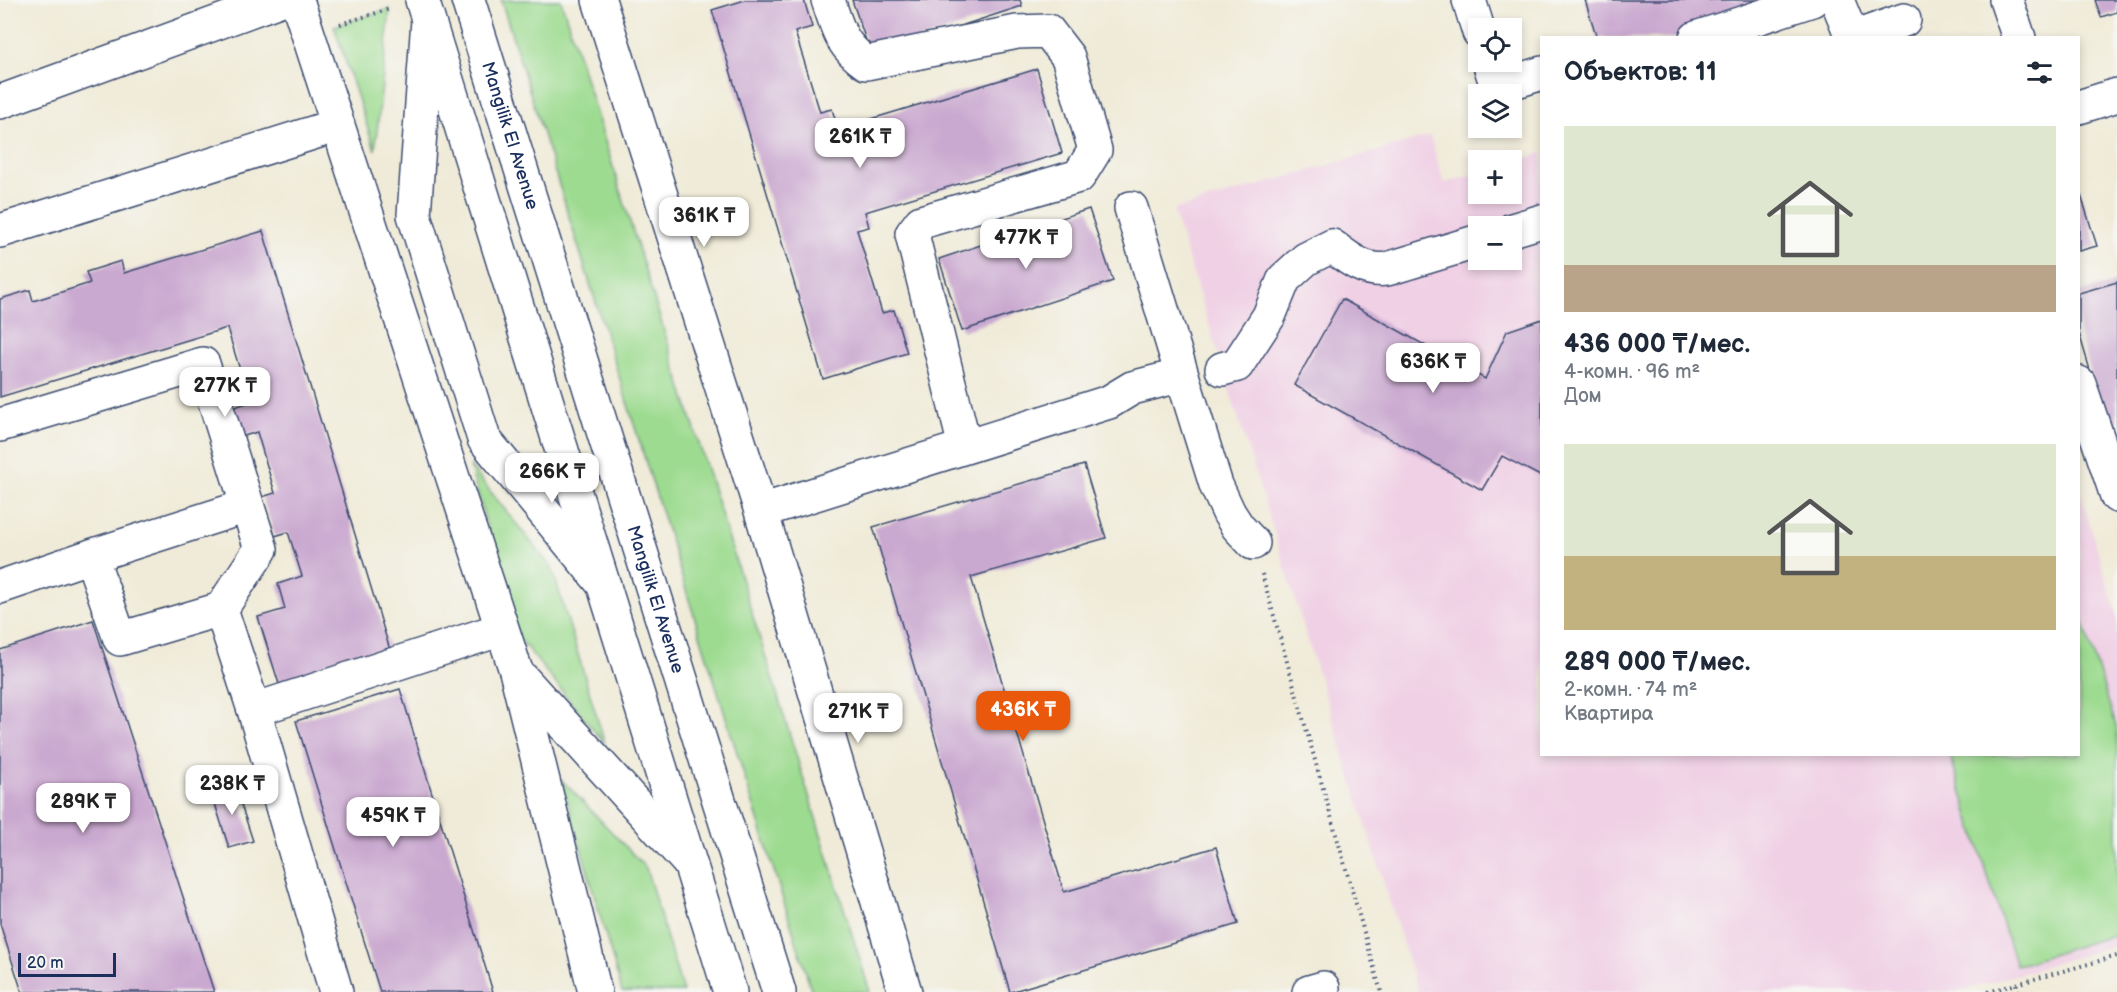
<!DOCTYPE html>
<html lang="ru">
<meta charset="utf-8">
<style>
body{margin:0;font-family:"Balsamiq Sans",sans-serif;background:#f2f2f3;color:#1f2937;height:100vh;display:flex;flex-direction:column;font-size:22px;white-space:nowrap}
*{box-sizing:border-box;margin:0}
p{font-size:20px;color:#747a83}
.icon{flex:none;width:33px;height:33px;fill:none;stroke:currentColor;stroke-width:2;stroke-linecap:round;stroke-linejoin:round}
.map{position:relative;flex:1;overflow:hidden}
.sheet{position:absolute;left:1540px;top:36px;width:540px;height:720px;display:flex;flex-direction:column;background:#fff;border-radius:0px;box-shadow:0 3px 9px #0003}
.sheet>*{flex:none}
.fabs{position:absolute;left:1468px;top:18px;display:grid;gap:12px}
.fabs a{display:grid;place-items:center;width:54px;height:54px;border-radius:0px;background:#fff;box-shadow:0 3px 9px #0003;font-size:30px}
.scale{position:absolute;left:18px;bottom:15px;width:98px;box-sizing:border-box;padding-left:6px;border:3px solid #1b2f5e;border-top:0;font-size:16px;line-height:21px;white-space:nowrap;color:#1b2f5e;-webkit-text-stroke:4px #f6f6f2;paint-order:stroke}
.price{position:absolute;translate:-50% -51px;padding:0 14px;border-radius:12px;background:#fff;color:#222;font-size:20px;line-height:39px;filter:drop-shadow(0 2px 3px #0008)}
.price::after{content:'';position:absolute;left:50%;top:36px;width:18px;height:14px;margin-left:-9px;background:inherit;clip-path:polygon(0 0,100% 0,50% 100%)}
.price.on{background:#ea580c;color:#fff}
ul{padding:0;list-style:none}
li{display:grid;align-content:center;gap:12px;height:318px;padding:0 24px}
li span{display:grid;place-items:center;height:186px;border-radius:0px;color:#555}
li>.icon{margin-inline-start:auto}
span .icon{width:108px;height:108px;fill:#fffc;stroke-width:1}
li b{font-size:26px}
h2{display:flex;justify-content:space-between;align-items:center;height:72px;padding:0 24px;font-size:26px}
.map>svg:first-child{display:block}
.built{fill:#f0d0e5;fill-rule:evenodd}
.green{fill:#9ddb90;stroke:#5c8577;stroke-width:1.5}
.building{fill:#caa9d0}
.lines{fill:none;stroke-linecap:round;stroke-linejoin:round}
.minor-casing{stroke:#3b4b70;stroke-width:36}
.major-casing{stroke:#3b4b70;stroke-width:36}
.path{stroke:#3b4b70;stroke-width:4;stroke-dasharray:1.5 4.5;stroke-linecap:butt}
.minor{stroke:#fff;stroke-width:33}
.major{stroke:#fff;stroke-width:33}
.labels{text-anchor:middle;stroke-width:6;stroke-linejoin:round;paint-order:stroke}
.street-label{font-size:18px;fill:#1b2f5e;stroke:#f6f6f2}
</style>
<div class="map">
<svg width="2117" height="992" viewBox="0 0 2117 992">
<rect width="100%" height="100%" fill="#f6f6f2"/>
<filter id="ink" filterUnits="userSpaceOnUse"><feTurbulence type="fractalNoise" baseFrequency=".0167" numOctaves="2"/><feDisplacementMap in="SourceGraphic" scale="12" xChannelSelector="R" yChannelSelector="G"/><feConvolveMatrix kernelMatrix="1 2 1 2 8 2 1 2 1" color-interpolation-filters="sRGB"/></filter>
<filter id="wash" filterUnits="userSpaceOnUse"><feTurbulence type="fractalNoise" baseFrequency=".008" numOctaves="4" result="noise"/><feDisplacementMap in="SourceGraphic" scale="24" xChannelSelector="R" yChannelSelector="G"/><feGaussianBlur stdDeviation="1.35" result="paint"/><feColorMatrix in="noise" values="0 0 0 0 0 0 0 0 0 0 0 0 0 0 0 0 0 1.4 0 .05"/><feComposite in="paint" operator="in"/></filter>
<g filter="url(#wash)">
<rect width="100%" height="100%" fill="#f0ebd8"/>
<!-- built -->
<path class="built" d="M 1430,136 L 1444,183 L 1479,173 L 1479,194 L 1512,194 L 1512,163 L 1542,153 L 1542,754 L 2079,754 L 2079,488 L 2117,616 L 2117,945 L 1958,992 L 1418,992 L 1173,210 ZM 1479,226 L 1512,226 L 1512,260 L 1479,260 Z"/>
<!-- green -->
<path class="green" d="M 501,0 L 561,0 L 870,992 L 812,992 Z
M 390,9 L 375,150 L 334,26 Z
M 470,466 L 552,568 L 605,744 L 518,637 Z
M 2079,609 L 2117,729 L 2117,934 L 2016,966 L 1950,755 L 2079,754 Z
M 561,779 L 646,868 L 683,992 L 622,992 Z"/>
<g id="blocks">
<!-- building -->
<path class="building" d="M 745,0 L 804,0 L 812,27 L 795,32 L 820,112 L 832,109 L 838,129 L 1037,69 L 1062,153 L 865,212 L 869,227 L 857,230 L 882,313 L 894,310 L 907,353 L 823,379 L 712,10 Z
M 852,0 L 1020,0 L 1022,6 L 871,55 Z
M 1585,0 L 1788,0 L 1674,38 L 1597,38 Z
M 2095,0 L 2117,0 L 2117,12 L 2101,17 Z
M 2079,189 L 2097,246 L 2079,251 Z
M 1089,209 L 1113,281 L 962,331 L 939,259 Z
M 263,231 L 390,650 L 279,684 L 258,617 L 285,609 L 278,584 L 302,576 L 288,532 L 275,536 L 262,497 L 275,493 L 257,432 L 241,437 L 232,408 L 250,402 L 227,328 L 0,397 L 0,299 L 30,290 L 33,301 L 90,283 L 86,272 L 121,261 L 124,273 Z
M 2117,282 L 2117,458 L 2116,458 L 2079,333 L 2079,293 Z
M 1342,299 L 1485,379 L 1507,331 L 1542,319 L 1542,477 L 1502,456 L 1482,490 L 1294,385 Z
M 1084,465 L 1106,538 L 971,577 L 1064,892 L 1216,847 L 1238,924 L 1010,992 L 873,527 Z
M 93,620 L 214,992 L 22,992 L 0,924 L 0,650 Z
M 400,689 L 493,992 L 380,992 L 296,721 Z
M 234,783 L 253,841 L 229,848 L 211,791 Z"/>
</g>
</g>
<g filter="url(#ink)">
<use href="#blocks" fill-opacity="0" stroke="#3b4b70" stroke-width="1.5"/>
<g class="lines">
<defs>
<path id="minor" d="M 297,0 L 516,671 L 595,992
M 599,0 L 761,511 L 905,992
M 828,0 C 838,29 840,44 866,63 L 1017,32 L 1048,31 L 1068,57 L 1095,150 L 1079,176 L 921,222 L 912,234 L 965,447
M 1469,0 L 1479,32
M 1837,0 L 1852,37
M 2006,0 L 2019,38
M 428,20 L 414,215 L 484,439 L 604,585
M 1696,38 L 1812,0
M 1853,38 L 1904,20
M 1489,62 L 1497,87 L 1542,73
M 0,102 L 279,0
M 2079,107 L 2117,95
M 1512,230 L 1542,221
M 0,231 L 338,125
M 1222,369 L 1237,365 L 1269,316 L 1284,279 L 1306,259 L 1332,246 C 1349,259 1365,272 1387,269 L 1479,241
M 1182,375 L 1216,485 L 1229,513 L 1238,527 L 1253,543
M 2079,383 L 2117,496
M 0,425 L 203,364 L 261,549 L 221,609 L 254,710 L 502,629
M 761,511 L 1109,402 L 1132,388 L 1182,375 L 1131,208
M 0,587 L 91,556
M 221,609 L 120,639 L 91,556 L 247,506
M 519,675 L 690,864
M 254,710 L 336,992
M 1309,992 L 1323,988"/>
<g id="major">
<path d="M 422,0 L 730,992"/>
<path id="s1" d="M 468,0 L 779,992"/>
</g>
</defs>
<!-- minor casing -->
<use href="#minor" class="minor-casing"/>
<!-- major casing -->
<use href="#major" class="major-casing"/>
<!-- path -->
<path class="path" d="M 340,24 L 390,9
M 1262,574 L 1381,992
M 2016,984 L 2019,992
M 1988,992 L 2117,956"/>
<!-- minor -->
<use href="#minor" class="minor"/>
<!-- major -->
<use href="#major" class="major"/>
</g>
</g>
<g class="labels">
<!-- street labels -->
<g class="street-label">
<text dy="6" stroke="none"><textPath href="#s1" startOffset="142">Mangilik El Avenue</textPath></text>
<text dy="6" stroke="none"><textPath href="#s1" startOffset="628">Mangilik El Avenue</textPath></text>
</g>
</g>
</svg>
<div class="fabs">
<a><svg class="icon" aria-label="locate" viewBox="0 0 24 24"><circle cx="12" cy="12" r="6"/><path d="M12 2v4M12 18v4M2 12h4M18 12h4"/></svg></a>
<a><svg class="icon" aria-label="layers" viewBox="0 0 24 24"><path d="M12 4l9 5-9 5-9-5zM3 14l9 5 9-5"/></svg></a>
<a>+</a>
<a>−</a>
</div>
<div class="scale">20 m</div>
<b class="price" style="left:860px;top:169px">261K ₸</b>
<b class="price" style="left:704px;top:248px">361K ₸</b>
<b class="price" style="left:1026px;top:270px">477K ₸</b>
<b class="price" style="left:1433px;top:394px">636K ₸</b>
<b class="price" style="left:225px;top:418px">277K ₸</b>
<b class="price" style="left:552px;top:504px">266K ₸</b>
<b class="price on" style="left:1023px;top:742px">436K ₸</b>
<b class="price" style="left:858px;top:744px">271K ₸</b>
<b class="price" style="left:232px;top:816px">238K ₸</b>
<b class="price" style="left:83px;top:834px">289K ₸</b>
<b class="price" style="left:393px;top:848px">459K ₸</b>
<section class="sheet">
<h2>Объектов: 11<svg class="icon" aria-label="filters" viewBox="0 0 24 24"><path d="M4 7h16M4 17h16"/><circle cx="9" cy="7" r="2"/><circle cx="15" cy="17" r="2"/></svg></h2>
<ul>
<li><span style="background:linear-gradient(#dfe7d0 75%,#b9a48a 0)"><svg class="icon" aria-label="home" viewBox="0 0 24 24"><path d="M3 11l9-7 9 7M6 9v11h12V9"/></svg></span><div><b>436 000 ₸/мес.</b><p>4-комн. · 96 m²</p><p>Дом</p></div></li>
<li><span style="background:linear-gradient(#dfe7d0 60%,#c2b280 0)"><svg class="icon" aria-label="home" viewBox="0 0 24 24"><path d="M3 11l9-7 9 7M6 9v11h12V9"/></svg></span><div><b>289 000 ₸/мес.</b><p>2-комн. · 74 m²</p><p>Квартира</p></div></li>
</ul>
</section>
</div>
